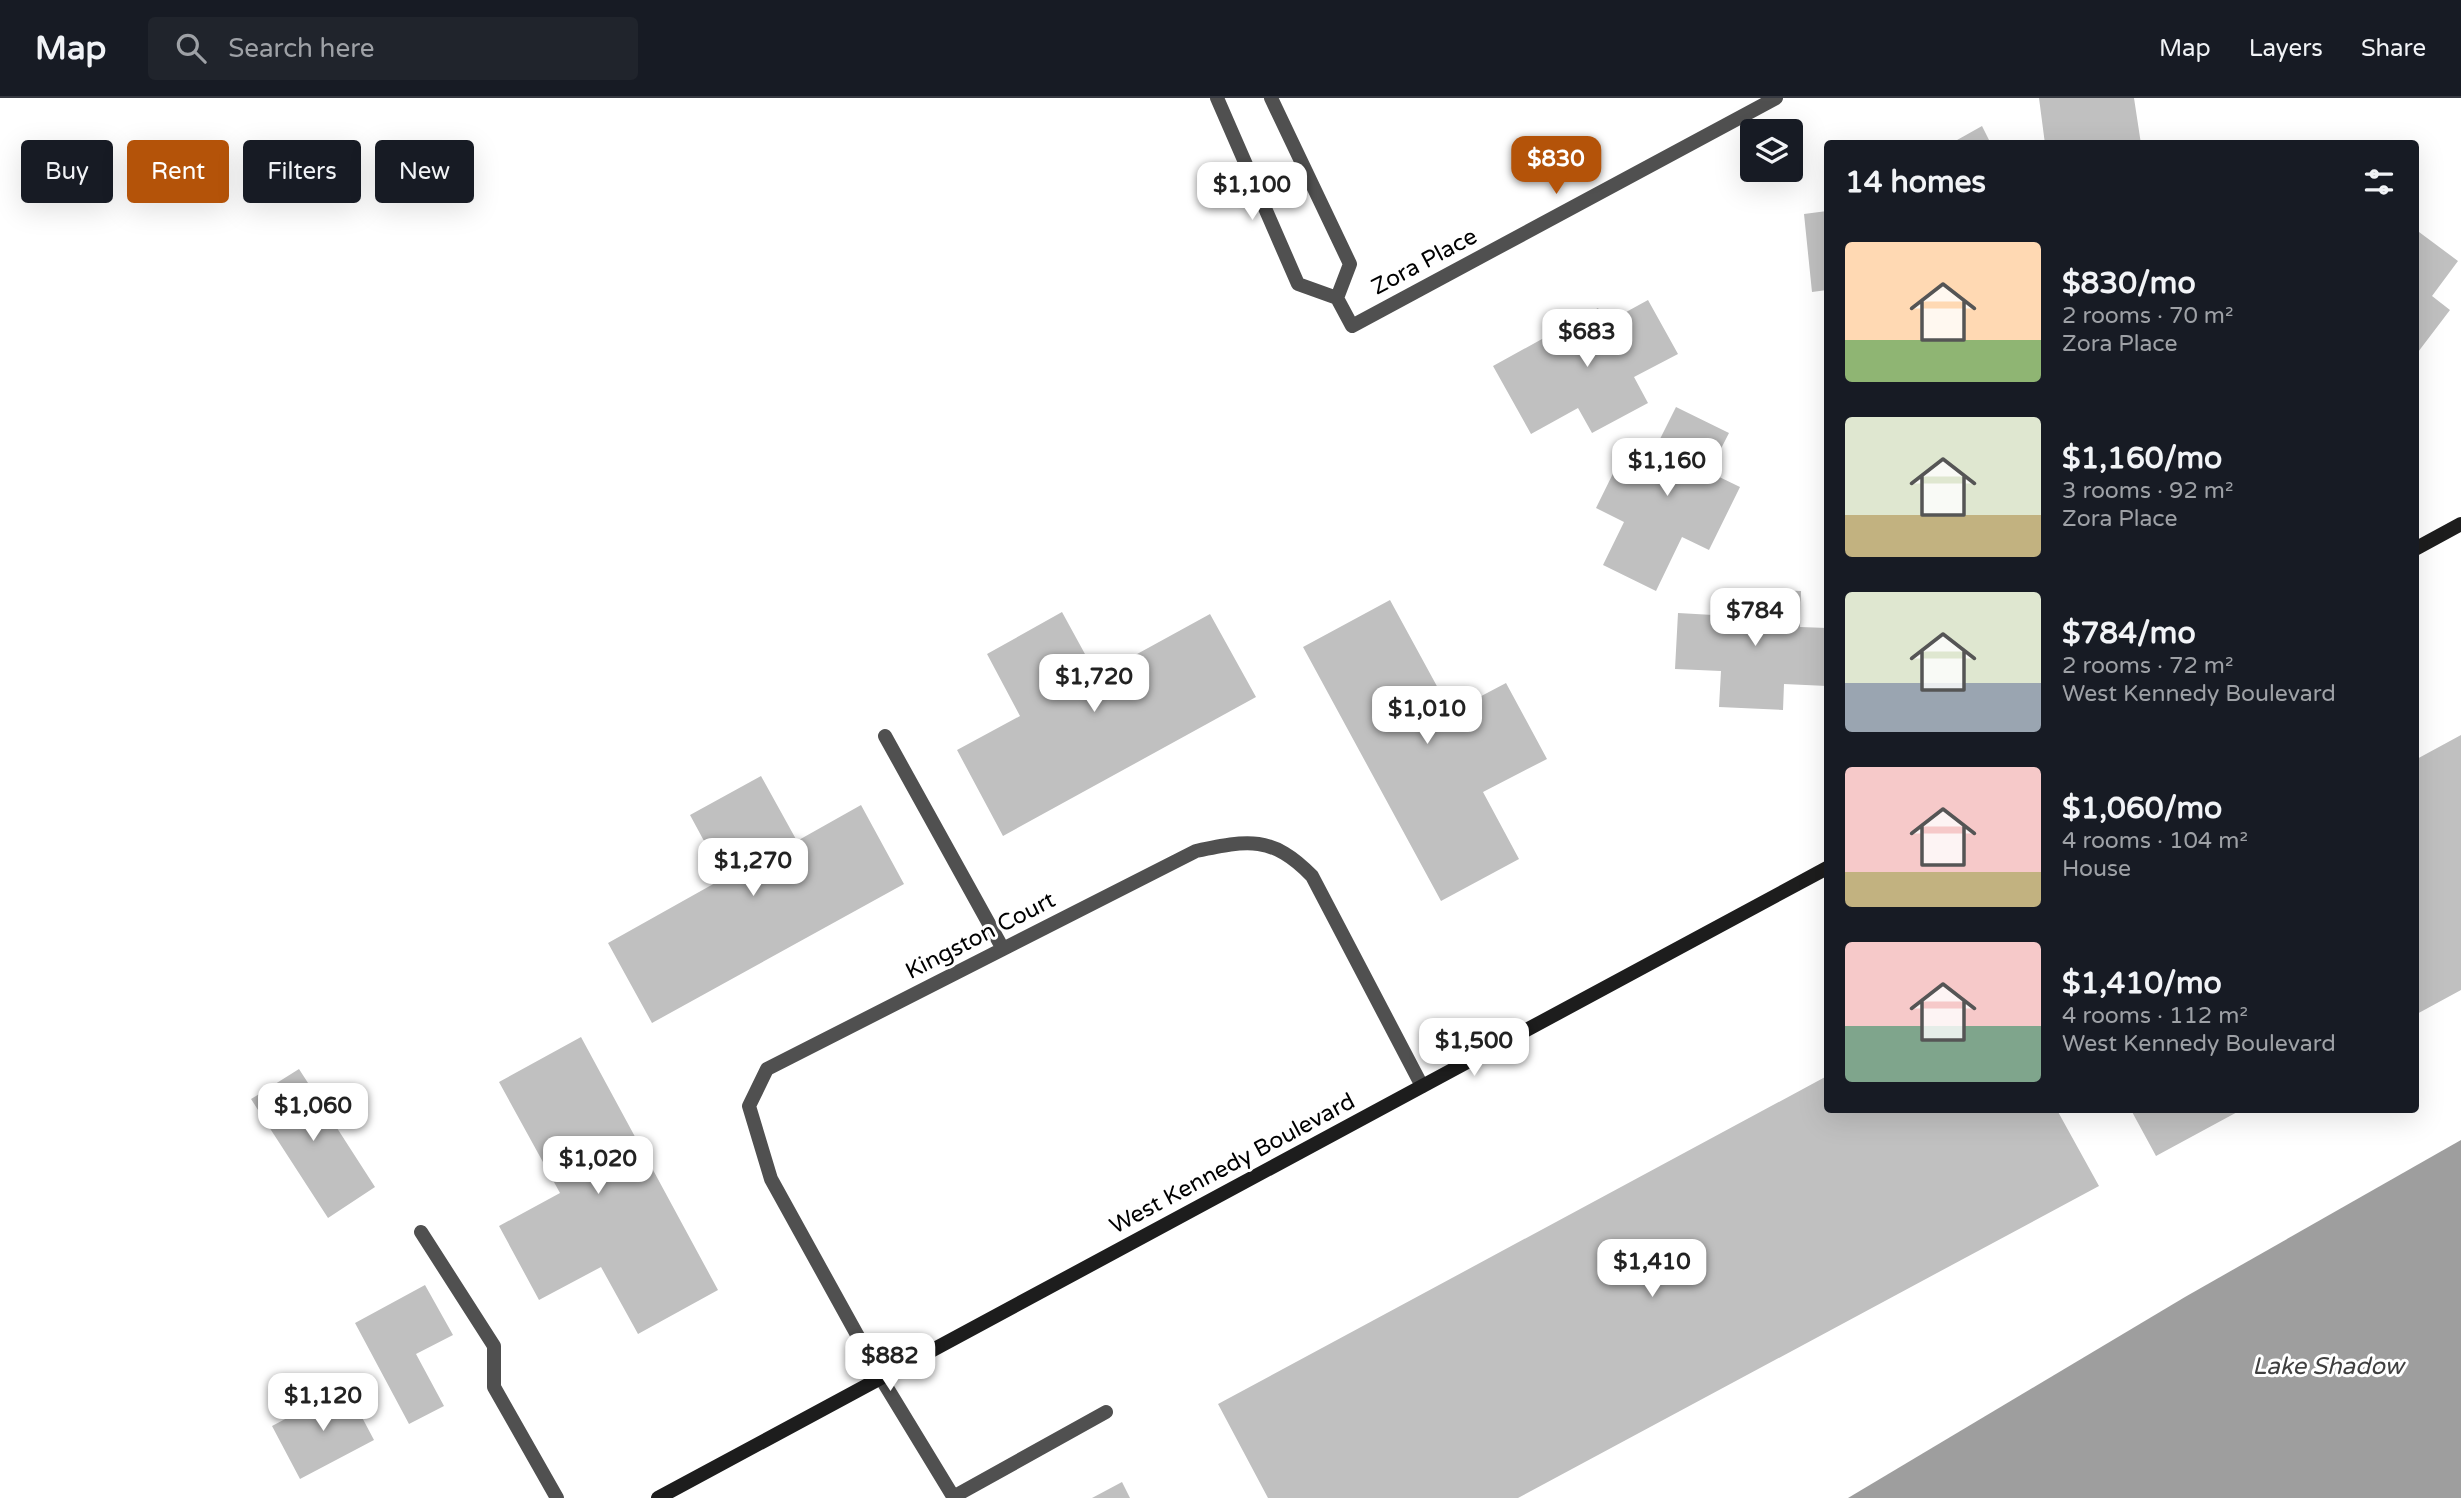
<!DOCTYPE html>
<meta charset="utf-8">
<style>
body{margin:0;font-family:"Varela Round",sans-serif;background:#20242c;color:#f1f3f6;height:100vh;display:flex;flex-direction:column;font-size:26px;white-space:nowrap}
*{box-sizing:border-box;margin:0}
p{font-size:23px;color:#9ea1a6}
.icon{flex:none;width:38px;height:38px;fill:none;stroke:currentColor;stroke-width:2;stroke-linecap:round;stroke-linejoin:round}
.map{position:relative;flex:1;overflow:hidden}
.drawer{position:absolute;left:1824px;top:42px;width:595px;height:973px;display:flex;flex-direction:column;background:#171b24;border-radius:7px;box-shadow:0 7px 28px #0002}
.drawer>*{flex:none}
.guide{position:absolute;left:21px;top:42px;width:665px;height:63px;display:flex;gap:14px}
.fabs{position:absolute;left:1740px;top:21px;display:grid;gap:14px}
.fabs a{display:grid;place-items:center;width:63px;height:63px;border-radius:7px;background:#171b24;box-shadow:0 7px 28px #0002;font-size:35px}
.price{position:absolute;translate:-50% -60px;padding:0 16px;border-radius:14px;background:#fff;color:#222;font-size:23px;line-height:46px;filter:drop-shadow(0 2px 4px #0008)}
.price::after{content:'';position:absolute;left:50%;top:42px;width:21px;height:16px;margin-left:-10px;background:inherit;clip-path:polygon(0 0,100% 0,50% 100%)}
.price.active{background:#b45309;color:#fff}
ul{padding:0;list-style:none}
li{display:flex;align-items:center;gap:21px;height:175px;padding:0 21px}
li span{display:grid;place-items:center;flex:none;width:196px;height:140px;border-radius:7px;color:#555}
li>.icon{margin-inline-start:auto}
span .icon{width:84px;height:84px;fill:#fffc;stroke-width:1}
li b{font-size:30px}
h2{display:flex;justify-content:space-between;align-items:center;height:84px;padding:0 21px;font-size:30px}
.chip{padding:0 24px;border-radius:7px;background:#171b24;box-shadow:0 7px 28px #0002;font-size:24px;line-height:63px}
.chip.active{background:#b45309;color:#fff}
header{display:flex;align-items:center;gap:42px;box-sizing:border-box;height:98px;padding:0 35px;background:#171b24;border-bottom:2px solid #363941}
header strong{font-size:33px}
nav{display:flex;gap:38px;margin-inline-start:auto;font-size:24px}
.search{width:490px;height:63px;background:#20242c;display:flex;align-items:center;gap:18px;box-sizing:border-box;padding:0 24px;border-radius:7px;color:#9ea1a6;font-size:26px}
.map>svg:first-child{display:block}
.water{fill:#9e9e9e}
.building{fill:#c0c0c0}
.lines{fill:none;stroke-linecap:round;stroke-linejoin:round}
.service{stroke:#505050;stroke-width:14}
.minor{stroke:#505050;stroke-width:14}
.secondary{stroke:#1d1d1d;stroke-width:14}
.labels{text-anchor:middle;stroke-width:6;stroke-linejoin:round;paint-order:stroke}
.street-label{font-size:23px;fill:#000;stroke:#fff}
.water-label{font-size:24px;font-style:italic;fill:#3f3f3f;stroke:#fff}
</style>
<header>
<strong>Map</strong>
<div class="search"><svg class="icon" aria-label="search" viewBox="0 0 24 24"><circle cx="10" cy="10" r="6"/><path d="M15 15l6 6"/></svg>Search here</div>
<nav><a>Map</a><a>Layers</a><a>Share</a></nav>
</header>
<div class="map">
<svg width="2461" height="1400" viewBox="0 0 2461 1400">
<rect width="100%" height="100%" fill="#fff"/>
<!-- water -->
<path class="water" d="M 2461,1042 L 2461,1400 L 1848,1400 L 2185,1199 Z"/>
<!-- building -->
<path class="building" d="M 2039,0 L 2134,0 L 2141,46 L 2045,46 Z
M 1982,28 L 1991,46 L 1950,46 Z
M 1827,113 L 1827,192 L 1812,194 L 1804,116 Z
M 2415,131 L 2458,163 L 2432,198 L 2450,212 L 2415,258 Z
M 1648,202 L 1678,256 L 1634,279 L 1648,305 L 1592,335 L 1578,310 L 1531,336 L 1493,268 L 1598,210 L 1606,225 Z
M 1676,309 L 1729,335 L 1709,374 L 1740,389 L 1709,452 L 1682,439 L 1656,493 L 1603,467 L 1624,424 L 1596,410 L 1630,341 L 1654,353 Z
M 1732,490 L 1801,493 L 1800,529 L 1827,530 L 1827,588 L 1784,586 L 1783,612 L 1719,609 L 1721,573 L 1675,571 L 1678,515 L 1731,518 Z
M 1390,502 L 1451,614 L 1506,585 L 1547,661 L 1483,694 L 1519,761 L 1441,803 L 1303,549 Z
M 1062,514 L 1097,578 L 1210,516 L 1256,599 L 1003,738 L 957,652 L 1020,618 L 987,556 Z
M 2461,637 L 2461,892 L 2415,917 L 2415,662 Z
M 761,678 L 797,743 L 861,707 L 904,786 L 652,925 L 608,845 L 724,780 L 690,717 Z
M 581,939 L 718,1192 L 638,1236 L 601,1169 L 539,1202 L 499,1128 L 560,1095 L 499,984 Z
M 299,971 L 375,1089 L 328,1120 L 251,1001 Z
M 1827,978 L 1827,1012 L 2057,1012 L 2099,1088 L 1518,1400 L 1268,1400 L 1218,1306 Z
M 2131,1012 L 2241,1012 L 2156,1058 Z
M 425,1187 L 453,1237 L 416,1256 L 444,1308 L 409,1326 L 355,1225 Z
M 346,1289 L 374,1342 L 300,1381 L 272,1328 Z
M 1122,1384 L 1130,1400 L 1092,1400 Z"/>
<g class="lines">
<!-- service -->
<path class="service" d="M 885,638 L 1003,851
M 421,1134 L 494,1248 L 494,1289 L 557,1400
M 953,1399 L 1106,1314
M 954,1400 L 881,1280 L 771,1081 L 749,1008 L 767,971 L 1196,753 C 1248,742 1272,737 1312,778 L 1422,988"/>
<!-- minor -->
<path class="minor" d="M 1217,0 L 1298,186 L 1337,200 L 1352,228 L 1776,0
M 1271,0 L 1350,166 L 1337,200"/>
<!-- secondary -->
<path class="secondary" d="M 2415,451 L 2461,426
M 658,1400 L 1827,770"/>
</g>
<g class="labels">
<!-- street labels -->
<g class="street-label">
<text transform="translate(1424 163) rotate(-28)" y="8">Zora Place</text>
<text transform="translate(980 837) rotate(-27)" y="8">Kingston Court</text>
<text transform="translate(1232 1065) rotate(-28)" y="8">West Kennedy Boulevard</text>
</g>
<!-- water labels -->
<g class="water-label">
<text x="2328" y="1276">Lake Shadow</text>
</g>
</g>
</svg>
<div class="fabs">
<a><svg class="icon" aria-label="layers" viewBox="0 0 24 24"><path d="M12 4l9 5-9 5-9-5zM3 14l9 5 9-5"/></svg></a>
</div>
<b class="price active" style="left:1556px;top:98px">$830</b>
<b class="price" style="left:1252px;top:124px">$1,100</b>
<b class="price" style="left:1587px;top:271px">$683</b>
<b class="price" style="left:1667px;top:400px">$1,160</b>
<b class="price" style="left:1755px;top:550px">$784</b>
<b class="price" style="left:1094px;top:616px">$1,720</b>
<b class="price" style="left:1427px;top:648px">$1,010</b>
<b class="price" style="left:753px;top:800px">$1,270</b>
<b class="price" style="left:1474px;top:980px">$1,500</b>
<b class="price" style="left:313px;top:1045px">$1,060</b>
<b class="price" style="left:598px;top:1098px">$1,020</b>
<b class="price" style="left:1652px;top:1201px">$1,410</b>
<b class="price" style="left:890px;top:1295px">$882</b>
<b class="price" style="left:323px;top:1335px">$1,120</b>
<div class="guide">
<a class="chip">Buy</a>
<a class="chip active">Rent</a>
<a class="chip">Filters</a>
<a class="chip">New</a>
</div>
<section class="drawer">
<h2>14 homes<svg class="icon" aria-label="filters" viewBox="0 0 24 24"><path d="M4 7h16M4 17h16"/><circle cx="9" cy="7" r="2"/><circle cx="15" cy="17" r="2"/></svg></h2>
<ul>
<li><span style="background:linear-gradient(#ffd9b3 70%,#8fb573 0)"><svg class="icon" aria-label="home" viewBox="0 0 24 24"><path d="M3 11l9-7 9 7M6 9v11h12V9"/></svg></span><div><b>$830/mo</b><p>2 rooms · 70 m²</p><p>Zora Place</p></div></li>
<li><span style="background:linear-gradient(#dfe7d0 70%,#c2b280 0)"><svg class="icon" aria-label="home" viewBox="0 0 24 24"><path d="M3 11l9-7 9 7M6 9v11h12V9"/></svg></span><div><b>$1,160/mo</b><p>3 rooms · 92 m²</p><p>Zora Place</p></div></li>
<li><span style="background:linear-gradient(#dfe7d0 65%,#9aa5b1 0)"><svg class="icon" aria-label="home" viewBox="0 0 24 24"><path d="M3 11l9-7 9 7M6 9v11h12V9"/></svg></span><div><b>$784/mo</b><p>2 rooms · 72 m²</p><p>West Kennedy Boulevard</p></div></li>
<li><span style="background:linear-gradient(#f6c9c9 75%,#c2b280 0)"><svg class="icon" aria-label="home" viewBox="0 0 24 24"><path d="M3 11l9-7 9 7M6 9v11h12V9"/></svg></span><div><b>$1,060/mo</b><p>4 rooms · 104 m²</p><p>House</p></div></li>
<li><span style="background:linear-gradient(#f6c9c9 60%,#7fa58c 0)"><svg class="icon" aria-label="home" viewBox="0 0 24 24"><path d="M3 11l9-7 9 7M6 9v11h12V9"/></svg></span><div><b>$1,410/mo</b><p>4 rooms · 112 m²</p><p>West Kennedy Boulevard</p></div></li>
</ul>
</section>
</div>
